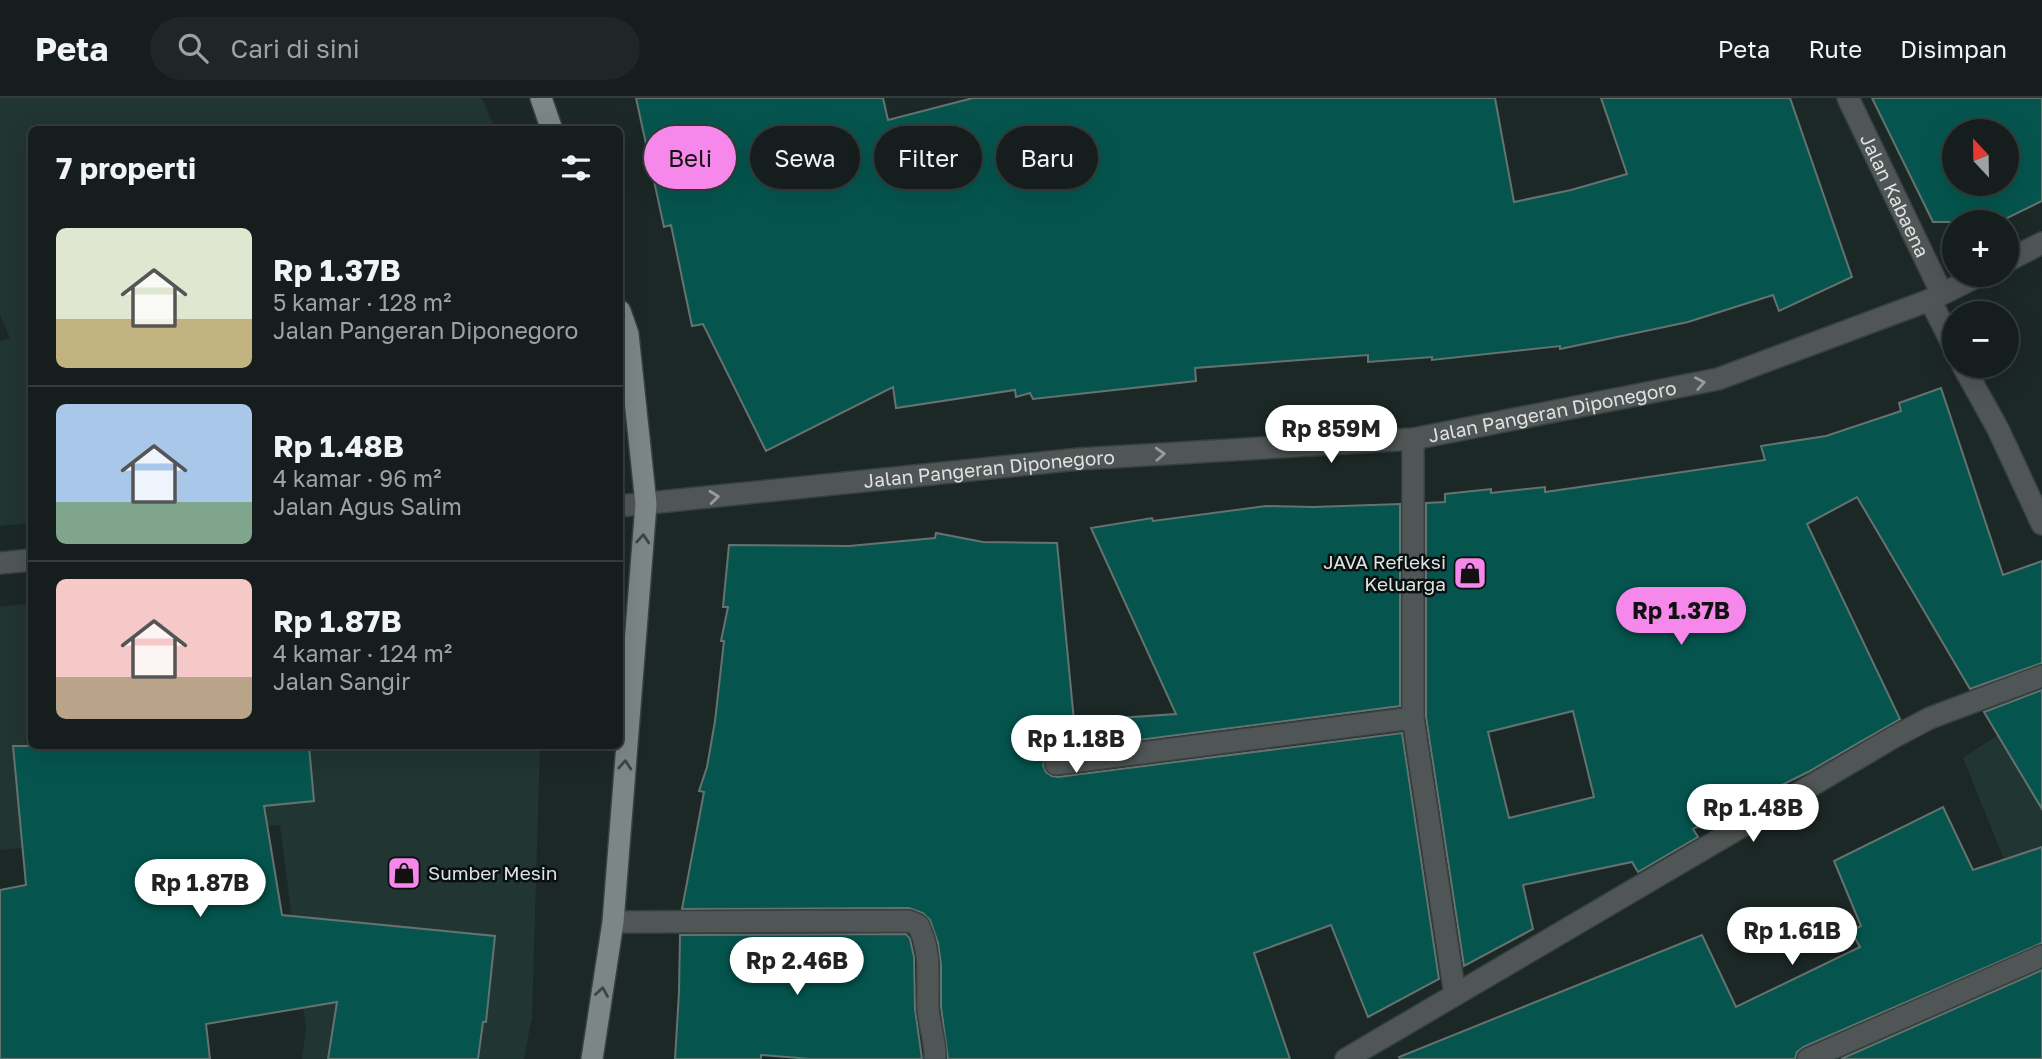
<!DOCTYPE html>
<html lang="id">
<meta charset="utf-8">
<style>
body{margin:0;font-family:"Golos Text",sans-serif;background:#1e2725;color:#f1f3f6;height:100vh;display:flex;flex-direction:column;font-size:26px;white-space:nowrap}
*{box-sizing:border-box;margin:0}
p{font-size:23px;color:#9da2a3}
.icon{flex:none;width:38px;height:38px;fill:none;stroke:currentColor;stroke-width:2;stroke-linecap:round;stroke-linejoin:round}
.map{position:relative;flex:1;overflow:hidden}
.drawer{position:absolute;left:28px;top:28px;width:595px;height:623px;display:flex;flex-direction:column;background:#151e1c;border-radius:10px;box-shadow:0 7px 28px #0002,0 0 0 2px #343c3b}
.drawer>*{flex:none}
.hud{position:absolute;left:644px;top:28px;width:665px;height:63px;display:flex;gap:14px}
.needle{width:46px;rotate:338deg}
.controls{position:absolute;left:1942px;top:21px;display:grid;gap:14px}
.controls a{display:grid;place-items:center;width:77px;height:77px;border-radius:50%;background:#151e1c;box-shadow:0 7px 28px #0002,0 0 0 2px #343c3b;font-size:35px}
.price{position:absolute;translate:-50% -60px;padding:0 16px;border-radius:24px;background:#fff;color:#222;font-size:23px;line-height:46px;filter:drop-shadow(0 2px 4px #0008)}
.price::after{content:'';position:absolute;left:50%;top:42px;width:21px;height:16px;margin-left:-10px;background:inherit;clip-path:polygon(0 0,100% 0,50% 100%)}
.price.current{background:#f788eb;color:#111}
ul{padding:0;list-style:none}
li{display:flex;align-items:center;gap:21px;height:175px;padding:0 28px}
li+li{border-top:2px solid #343c3b}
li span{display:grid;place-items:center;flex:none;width:196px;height:140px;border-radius:10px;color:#555}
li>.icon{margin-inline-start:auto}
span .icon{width:84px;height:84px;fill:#fffc;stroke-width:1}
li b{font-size:30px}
h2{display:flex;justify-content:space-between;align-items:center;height:84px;padding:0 28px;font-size:30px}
.pill{padding:0 24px;border-radius:32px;background:#151e1c;box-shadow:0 7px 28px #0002,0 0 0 2px #343c3b;font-size:24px;line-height:63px}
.pill.current{background:#f788eb;color:#111}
header{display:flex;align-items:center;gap:42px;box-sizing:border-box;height:98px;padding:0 35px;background:#151e1c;border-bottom:2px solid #343c3b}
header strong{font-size:33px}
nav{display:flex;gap:38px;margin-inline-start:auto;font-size:24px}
.search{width:490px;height:63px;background:#1e2725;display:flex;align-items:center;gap:18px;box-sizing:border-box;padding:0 24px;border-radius:38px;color:#9da2a3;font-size:26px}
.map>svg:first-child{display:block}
.built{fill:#213532}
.building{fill:#05554e;stroke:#657270;stroke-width:2;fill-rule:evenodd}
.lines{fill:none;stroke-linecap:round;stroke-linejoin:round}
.minor-casing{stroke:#374240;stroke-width:24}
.major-casing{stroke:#374240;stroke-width:24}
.minor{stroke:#505655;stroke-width:21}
.major{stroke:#7b8685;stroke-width:21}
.oneway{stroke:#969d9c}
.oneway2{stroke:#3d4544}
.labels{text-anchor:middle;stroke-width:5;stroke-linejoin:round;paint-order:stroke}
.street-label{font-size:19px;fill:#dce4e2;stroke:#0a0f0f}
.poi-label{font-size:19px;fill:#dce4e2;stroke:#0a0f0f;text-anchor:end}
</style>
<header>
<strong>Peta</strong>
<div class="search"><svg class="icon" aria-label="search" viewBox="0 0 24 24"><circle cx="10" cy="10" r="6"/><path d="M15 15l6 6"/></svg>Cari di sini</div>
<nav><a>Peta</a><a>Rute</a><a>Disimpan</a></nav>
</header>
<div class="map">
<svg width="2042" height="961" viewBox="0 0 2042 961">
<rect width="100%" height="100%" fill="#1c2826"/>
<!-- built -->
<path class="built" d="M 0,0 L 482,0 L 495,31 L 32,32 L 31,425 L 0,428 L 0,243 L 10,240 L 0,217 Z
M 31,505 L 32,648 L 540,648 L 532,919 L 524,961 L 302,961 L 306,932 L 280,727 L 0,752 L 0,509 Z
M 2042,608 L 2042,855 L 1963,660 Z"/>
<!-- building -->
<path class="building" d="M 636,0 L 883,0 L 888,22 L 973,0 L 1495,0 L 1514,104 L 1571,92 L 1627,76 L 1601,0 L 1790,0 L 1852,179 L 1779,213 L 1773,197 L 1688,224 L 1560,251 L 1560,248 L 1432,262 L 1432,259 L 1368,264 L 1368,257 L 1195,270 L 1196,283 L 1033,301 L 1030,295 L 1016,299 L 1015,292 L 896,310 L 893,289 L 766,353 L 703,226 L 692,228 L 671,127 L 664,129 Z
M 1872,0 L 2042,0 L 2042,103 L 1999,124 L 1933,124 ZM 1955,33 L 2007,33 L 2007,86 L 1955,86 Z
M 1941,290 L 2003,477 L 2042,463 L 2042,565 L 1970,591 L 1857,399 L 1807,426 L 1900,621 L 1808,674 L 1693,731 L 1698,739 L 1638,774 L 1632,764 L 1523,787 L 1533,831 L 1464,868 L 1426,619 L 1426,405 L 1445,404 L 1445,396 L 1491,391 L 1491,395 L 1545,389 L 1545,394 L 1765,362 L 1761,348 L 1826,338 L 1901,313 L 1899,305 ZM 1573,613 L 1594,699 L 1509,720 L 1488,634 Z
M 1400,406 L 1400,608 L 1054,653 L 1048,656 L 1043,667 L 1046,674 L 1052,678 L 1058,679 L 1402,635 L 1439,881 L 1368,919 L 1331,827 L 1254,855 L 1290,961 L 948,961 L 941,909 L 941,867 L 938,845 L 930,822 L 923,815 L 909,810 L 682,811 L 704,694 L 699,693 L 707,669 L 715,623 L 724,543 L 721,543 L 728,509 L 723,509 L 729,447 L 849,448 L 935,440 L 936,435 L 983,444 L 1057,445 L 1074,623 L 1176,616 L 1091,430 L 1152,420 L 1153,423 L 1266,408 L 1313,409 Z
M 2042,592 L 2042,711 L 1984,614 Z
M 13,648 L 309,648 L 314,703 L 264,708 L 282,817 L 495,838 L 486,924 L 483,924 L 478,961 L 328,961 L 337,904 L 206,926 L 210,961 L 0,961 L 0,792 L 26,787 Z
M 1943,709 L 1973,772 L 2042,749 L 2042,845 L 1803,949 L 1797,954 L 1795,961 L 1400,961 L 1399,959 L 1702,837 L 1736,909 L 1860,849 L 1851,833 L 1861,828 L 1834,763 Z
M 906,836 L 910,841 L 914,859 L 915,911 L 922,961 L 811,961 L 761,957 L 761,961 L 675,961 L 679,894 L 680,837 Z
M 2042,872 L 2042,961 L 1841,961 Z"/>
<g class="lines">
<defs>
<g id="minor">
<path id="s1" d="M 1848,0 L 1942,196"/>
<path d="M 2007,163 L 2042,145"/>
<path d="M 1930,202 L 1955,251"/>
<path d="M 1963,268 L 1998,331 L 2042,426"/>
<path id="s2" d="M 620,408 L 1079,361 L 1413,341 L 1718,281 L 1930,202 L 1980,177"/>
<path d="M 0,465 L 32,462"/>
<path d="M 1056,666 L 1413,620"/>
<path d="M 613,824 L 909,823 L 918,827 C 932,853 927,882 928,910 C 929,927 936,944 935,961"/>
<path d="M 1455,897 L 1894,639 L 1930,620 L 2042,578"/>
<path d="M 1346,961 L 1455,897 L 1413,620 L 1413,341"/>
<path d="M 1808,961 L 2042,858"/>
</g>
<path id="major" d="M 541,0 L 552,32
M 592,961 L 613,824 L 646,406 L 628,236 L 620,213"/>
</defs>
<!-- minor casing -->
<use href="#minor" class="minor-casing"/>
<!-- major casing -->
<use href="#major" class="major-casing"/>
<!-- minor -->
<use href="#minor" class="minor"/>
<!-- major -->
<use href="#major" class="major"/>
</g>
<!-- one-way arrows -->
<defs><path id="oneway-chevron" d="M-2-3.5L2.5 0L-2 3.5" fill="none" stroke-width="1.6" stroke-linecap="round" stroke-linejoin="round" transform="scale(1.75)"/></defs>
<g class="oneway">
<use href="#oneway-chevron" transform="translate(1700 285) rotate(-11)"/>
<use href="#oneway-chevron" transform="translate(1160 356) rotate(-3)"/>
<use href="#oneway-chevron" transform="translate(714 399) rotate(-6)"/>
</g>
<g class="oneway2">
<use href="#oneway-chevron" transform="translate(643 441) rotate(-86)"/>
<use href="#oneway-chevron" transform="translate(625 667) rotate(-86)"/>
<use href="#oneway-chevron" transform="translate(602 894) rotate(-81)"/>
</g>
<!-- icons -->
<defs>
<symbol id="shop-square" viewBox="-11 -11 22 22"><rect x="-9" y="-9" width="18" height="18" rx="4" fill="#f788eb" stroke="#0a0f0f"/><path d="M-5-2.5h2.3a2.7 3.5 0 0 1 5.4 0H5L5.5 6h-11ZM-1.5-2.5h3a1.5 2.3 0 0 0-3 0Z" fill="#111"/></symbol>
</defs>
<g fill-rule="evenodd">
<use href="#shop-square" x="1451" y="456" width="38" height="38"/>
<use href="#shop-square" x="385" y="756" width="38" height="38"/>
</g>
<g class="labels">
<!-- street labels -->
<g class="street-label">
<text dy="7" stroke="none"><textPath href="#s1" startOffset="108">Jalan Kabaena</textPath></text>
<text dy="7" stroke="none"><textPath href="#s2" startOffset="938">Jalan Pangeran Diponegoro</textPath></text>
<text dy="7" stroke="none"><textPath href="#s2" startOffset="371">Jalan Pangeran Diponegoro</textPath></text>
</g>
<!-- poi labels -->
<g class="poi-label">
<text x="1446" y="471">JAVA Refleksi<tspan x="1446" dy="22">Keluarga</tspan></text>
<text x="428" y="782" text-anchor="start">Sumber Mesin</text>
</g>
</g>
</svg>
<div class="controls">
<a><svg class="needle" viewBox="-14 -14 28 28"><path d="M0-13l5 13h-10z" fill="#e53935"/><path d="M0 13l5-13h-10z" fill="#9da2a3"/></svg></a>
<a>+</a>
<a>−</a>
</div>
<b class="price" style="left:1331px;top:367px">Rp 859M</b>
<b class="price current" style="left:1681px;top:549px">Rp 1.37B</b>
<b class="price" style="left:1076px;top:677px">Rp 1.18B</b>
<b class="price" style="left:1753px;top:746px">Rp 1.48B</b>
<b class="price" style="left:200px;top:821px">Rp 1.87B</b>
<b class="price" style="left:1792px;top:869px">Rp 1.61B</b>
<b class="price" style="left:797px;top:899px">Rp 2.46B</b>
<div class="hud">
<a class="pill current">Beli</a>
<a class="pill">Sewa</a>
<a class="pill">Filter</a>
<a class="pill">Baru</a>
</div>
<section class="drawer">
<h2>7 properti<svg class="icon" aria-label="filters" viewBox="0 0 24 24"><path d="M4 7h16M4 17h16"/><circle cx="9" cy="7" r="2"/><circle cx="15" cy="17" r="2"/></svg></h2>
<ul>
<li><span style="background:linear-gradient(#dfe7d0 65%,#c2b280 0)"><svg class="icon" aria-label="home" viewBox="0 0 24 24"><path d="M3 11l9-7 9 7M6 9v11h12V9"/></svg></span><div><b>Rp 1.37B</b><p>5 kamar · 128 m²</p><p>Jalan Pangeran Diponegoro</p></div></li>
<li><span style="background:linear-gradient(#a9c7e8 70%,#7fa58c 0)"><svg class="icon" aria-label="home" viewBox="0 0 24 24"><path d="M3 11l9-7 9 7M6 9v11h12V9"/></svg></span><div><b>Rp 1.48B</b><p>4 kamar · 96 m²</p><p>Jalan Agus Salim</p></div></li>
<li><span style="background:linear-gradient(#f6c9c9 70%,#b9a48a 0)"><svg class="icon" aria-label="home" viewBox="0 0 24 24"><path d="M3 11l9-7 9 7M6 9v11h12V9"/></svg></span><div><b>Rp 1.87B</b><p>4 kamar · 124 m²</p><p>Jalan Sangir</p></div></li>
</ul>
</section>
</div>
